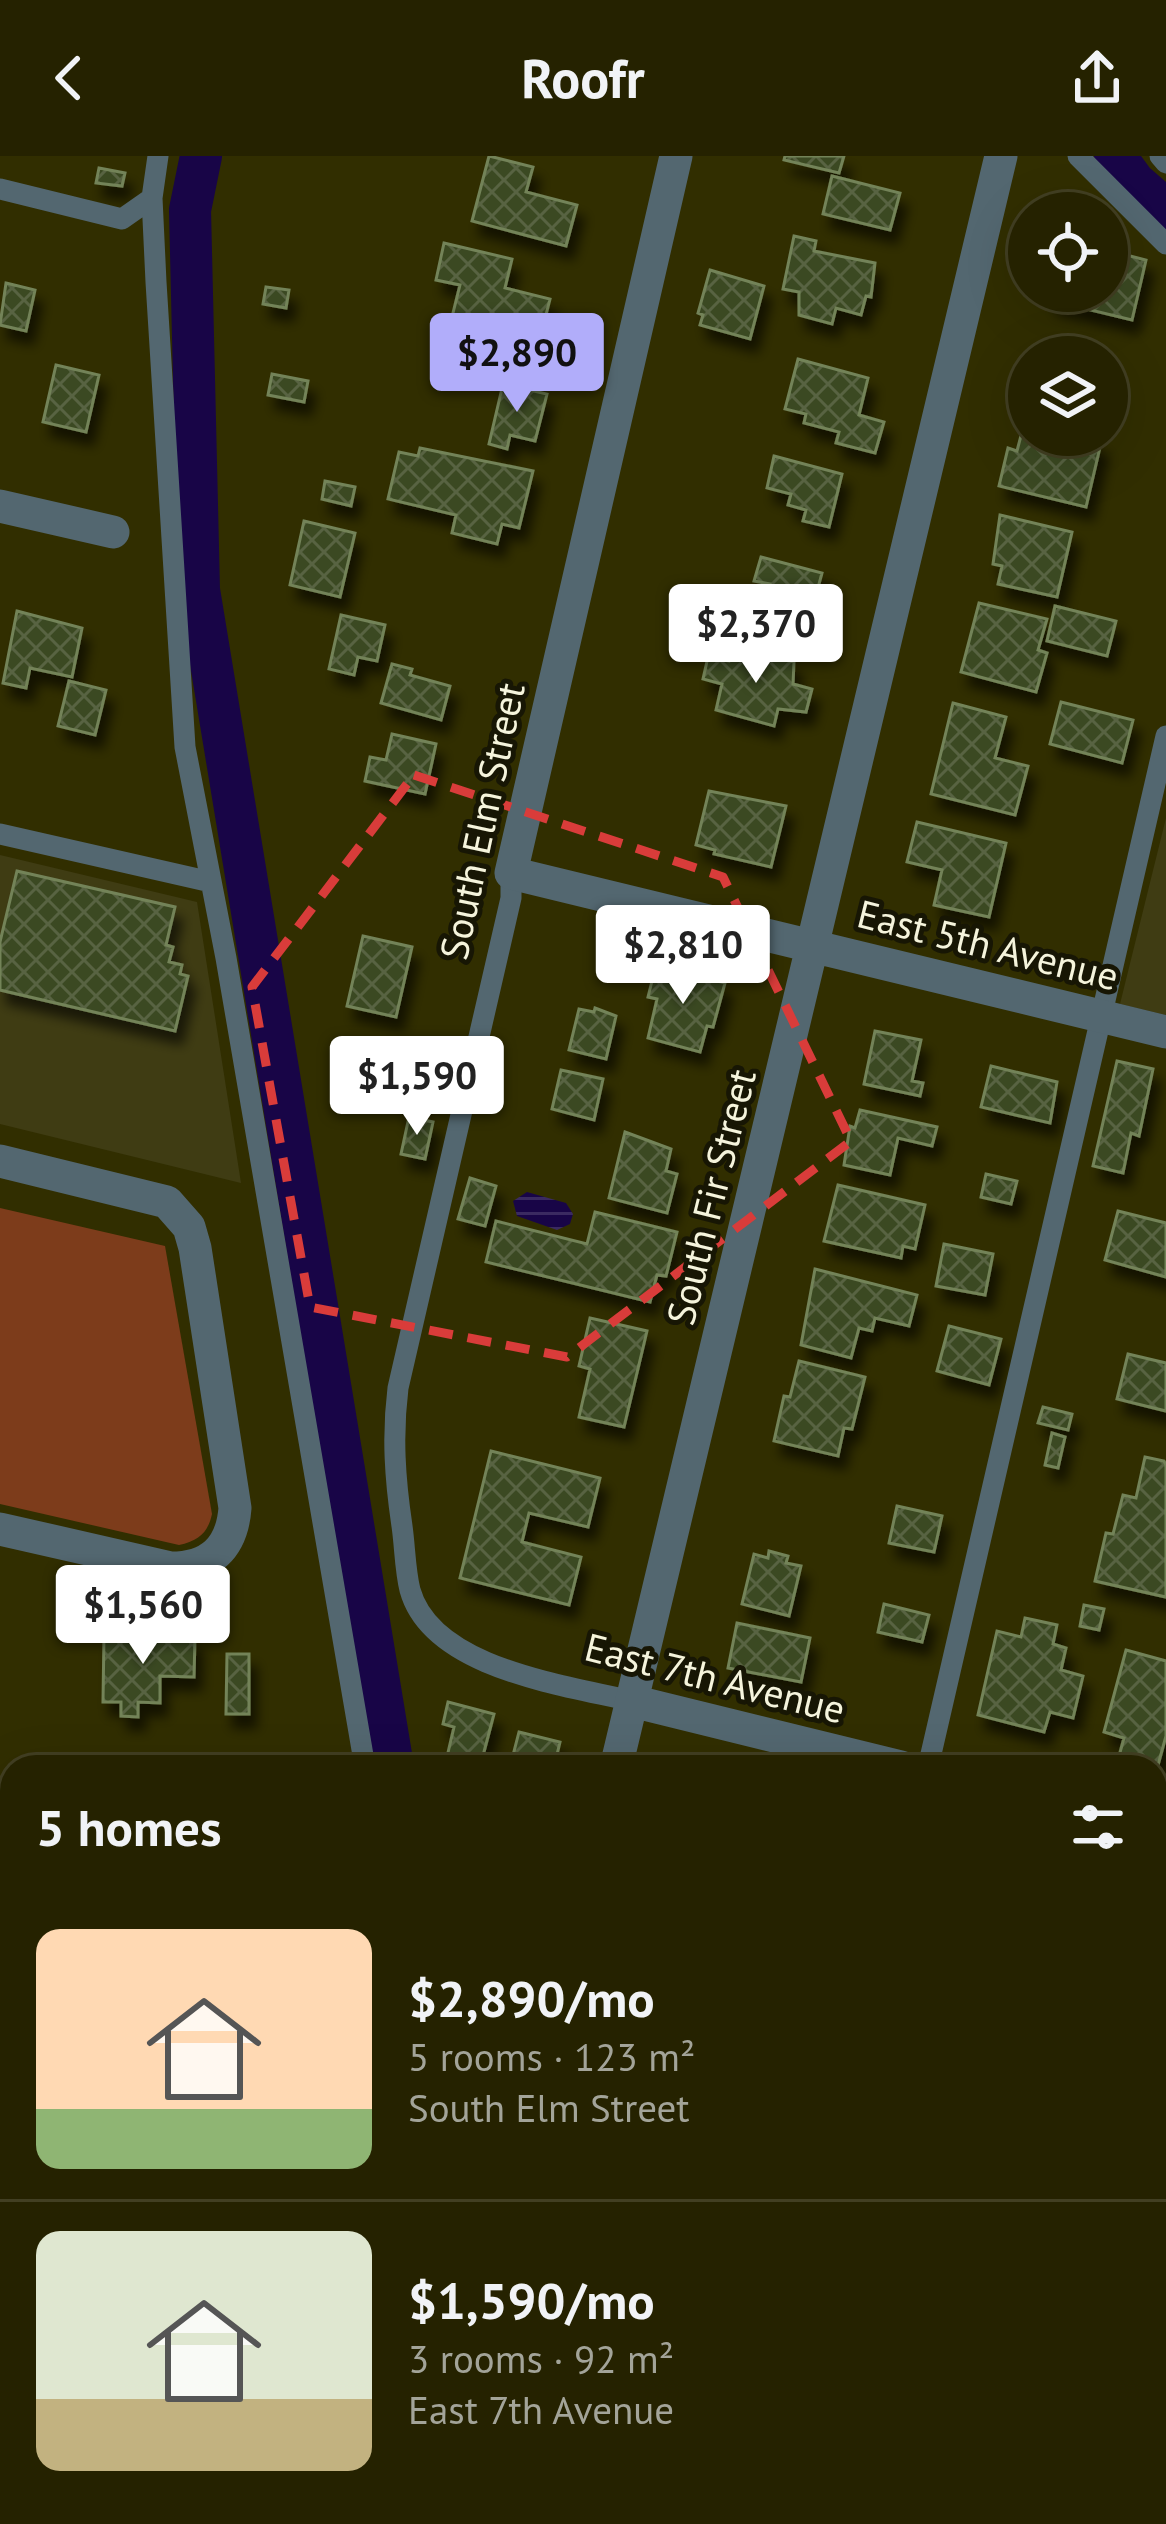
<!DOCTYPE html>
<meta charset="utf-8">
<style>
body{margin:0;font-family:"PT Sans",sans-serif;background:#312f0f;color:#f1f3f6;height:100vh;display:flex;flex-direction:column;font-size:45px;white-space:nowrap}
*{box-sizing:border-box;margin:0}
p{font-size:39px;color:#a3a499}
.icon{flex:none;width:66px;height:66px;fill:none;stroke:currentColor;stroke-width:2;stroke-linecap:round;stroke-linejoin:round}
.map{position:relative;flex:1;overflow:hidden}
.drawer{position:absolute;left:0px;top:1599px;width:1167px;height:771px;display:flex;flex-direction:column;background:#252200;border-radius:36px 36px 0 0;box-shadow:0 12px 48px #0002,0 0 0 3px #423f22}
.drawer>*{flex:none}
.buttons{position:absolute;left:1008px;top:36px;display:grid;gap:24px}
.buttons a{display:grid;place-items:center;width:120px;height:120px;border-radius:50%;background:#252200;box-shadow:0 12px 48px #0002,0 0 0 3px #423f22;font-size:60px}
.price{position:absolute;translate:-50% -102px;padding:0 27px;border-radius:12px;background:#fff;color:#222;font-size:39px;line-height:78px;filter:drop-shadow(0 3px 6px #0008)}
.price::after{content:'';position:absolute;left:50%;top:72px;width:36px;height:27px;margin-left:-18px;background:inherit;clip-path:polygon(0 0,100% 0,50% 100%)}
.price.active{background:#b1adfa;color:#111}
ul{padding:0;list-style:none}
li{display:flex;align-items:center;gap:36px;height:300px;padding:0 36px}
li+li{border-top:3px solid #423f22}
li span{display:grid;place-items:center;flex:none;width:336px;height:240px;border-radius:24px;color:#555}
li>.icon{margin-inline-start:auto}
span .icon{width:144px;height:144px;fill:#fffc;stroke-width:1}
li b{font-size:51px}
h2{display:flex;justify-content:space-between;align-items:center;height:144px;padding:0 36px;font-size:51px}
header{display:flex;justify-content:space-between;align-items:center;height:156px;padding:0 36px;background:#252200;font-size:54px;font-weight:800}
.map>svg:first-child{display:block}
.built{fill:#3f3c13}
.green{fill:#7d3c1b}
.water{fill:url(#water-rules)}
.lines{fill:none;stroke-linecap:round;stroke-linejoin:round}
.canal{stroke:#180547;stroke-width:42}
.building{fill:url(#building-cross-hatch);stroke:#738359;stroke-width:3;filter:url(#shadow)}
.service{stroke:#536770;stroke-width:21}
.minor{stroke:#536770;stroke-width:33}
.secondary{stroke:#678896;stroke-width:33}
.marked{fill:none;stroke:#d93c3a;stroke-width:9;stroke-dasharray:24 15;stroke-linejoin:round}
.labels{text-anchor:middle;stroke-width:10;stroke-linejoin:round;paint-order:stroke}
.street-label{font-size:39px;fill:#f5f4dc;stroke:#171604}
</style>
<header><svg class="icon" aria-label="back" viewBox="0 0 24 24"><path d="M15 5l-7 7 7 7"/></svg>Roofr<svg class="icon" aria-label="share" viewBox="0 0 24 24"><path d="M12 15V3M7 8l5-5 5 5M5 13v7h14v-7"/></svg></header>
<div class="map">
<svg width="1166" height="2368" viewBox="0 0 1166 2368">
<defs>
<pattern id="water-rules" width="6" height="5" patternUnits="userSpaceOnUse" patternTransform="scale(3)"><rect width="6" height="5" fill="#180547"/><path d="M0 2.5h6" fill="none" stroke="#3a2a61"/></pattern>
<pattern id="building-cross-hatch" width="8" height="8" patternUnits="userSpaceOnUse" patternTransform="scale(3)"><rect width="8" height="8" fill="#3b4922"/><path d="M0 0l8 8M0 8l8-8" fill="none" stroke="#586442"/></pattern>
<filter id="shadow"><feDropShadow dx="7" dy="13" stdDeviation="6" flood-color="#0009"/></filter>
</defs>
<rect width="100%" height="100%" fill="#312e00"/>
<!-- built -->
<path class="built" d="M 1166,662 L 1166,859 L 1120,848 Z
M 0,699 L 197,746 L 241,1027 L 0,968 Z"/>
<!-- green -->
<path class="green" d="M 0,1052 L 165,1090 L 212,1358 C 208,1377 198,1385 179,1389 L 0,1348 Z"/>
<!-- water -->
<path class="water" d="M 527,1036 L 566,1047 L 573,1058 L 570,1068 L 557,1074 L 517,1060 L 513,1045 Z"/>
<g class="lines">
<!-- canal -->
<path class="canal" d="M 201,0 L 190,54 L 199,434 L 393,1611
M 1115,0 L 1134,26 L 1166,54
M 433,2358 L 436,2368"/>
</g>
<!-- building -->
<path class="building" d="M 489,0 L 533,11 L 526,36 L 577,49 L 566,90 L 472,65 Z
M 785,0 L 844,0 L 839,17 L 784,4 Z
M 99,12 L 125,17 L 122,30 L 96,27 Z
M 832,20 L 900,37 L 890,74 L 823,58 Z
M 794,80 L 816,85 L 814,95 L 875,107 L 871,141 L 866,140 L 861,159 L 836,152 L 832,168 L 799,159 L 799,136 L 783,133 Z
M 444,87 L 512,103 L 505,132 L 550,143 L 540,182 L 452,161 L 460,129 L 436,124 Z
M 1107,94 L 1146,104 L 1132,164 L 1049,144 L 1051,135 L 1107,135 Z
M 710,114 L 764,130 L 750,183 L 700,169 L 703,159 L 698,157 Z
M 6,127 L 35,134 L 26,175 L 0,169 Z
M 266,131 L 289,134 L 286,152 L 263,148 Z
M 798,203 L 868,222 L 859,259 L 884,266 L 875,297 L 836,287 L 839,276 L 804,267 L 806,258 L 785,253 Z
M 56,209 L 99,219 L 86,276 L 43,266 Z
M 272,218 L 308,225 L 304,246 L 268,239 Z
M 503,228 L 547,238 L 535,285 L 510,279 L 507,293 L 489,288 Z
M 1024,268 L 1029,269 L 1029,279 L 1088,279 L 1087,283 L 1101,287 L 1086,351 L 999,330 L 1008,292 L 1017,295 Z
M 420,292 L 533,315 L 519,372 L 502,368 L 497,388 L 452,377 L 456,359 L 388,343 L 399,296 L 418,300 Z
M 774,300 L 842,318 L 829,371 L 803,365 L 806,354 L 788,349 L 791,338 L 767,332 Z
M 325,325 L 355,331 L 351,350 L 322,343 Z
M 1000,359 L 1072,376 L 1057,441 L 998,428 L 1002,410 L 993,408 Z
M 304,365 L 355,377 L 340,441 L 290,429 Z
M 761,401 L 822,417 L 809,465 L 763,454 L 770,428 L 754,425 Z
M 979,447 L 1047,463 L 1038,494 L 1047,497 L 1036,536 L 961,516 Z
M 1055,450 L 1116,465 L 1107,500 L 1047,485 Z
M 17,455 L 82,472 L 72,521 L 30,512 L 26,532 L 3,527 Z
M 341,459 L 385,469 L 377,505 L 358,501 L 354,519 L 329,513 Z
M 733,490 L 794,506 L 793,528 L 812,533 L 806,556 L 778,553 L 774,570 L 716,554 L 722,528 L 703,523 L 708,501 L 729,505 Z
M 392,508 L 412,513 L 410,519 L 450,530 L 441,564 L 381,547 Z
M 69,525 L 106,534 L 95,579 L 58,570 Z
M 1061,546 L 1133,564 L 1122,607 L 1050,588 Z
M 953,547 L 1006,561 L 995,602 L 1028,610 L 1015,659 L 931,638 Z
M 392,578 L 436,588 L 425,638 L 365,625 L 370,601 L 386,604 Z
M 709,635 L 786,650 L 771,711 L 714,698 L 715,694 L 696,689 Z
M 917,666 L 1006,687 L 989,761 L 934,749 L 942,714 L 907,706 Z
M 17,715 L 175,751 L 166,789 L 173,791 L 169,806 L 182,809 L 180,818 L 188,820 L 175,875 L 0,834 L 0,786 Z
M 363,780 L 412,791 L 396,861 L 347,850 Z
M 656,809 L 725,827 L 713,871 L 707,870 L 700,896 L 648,882 L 657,843 L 648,841 Z
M 595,852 L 616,860 L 606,903 L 569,894 L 579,853 L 594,856 Z
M 875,875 L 921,884 L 912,925 L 923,927 L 920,940 L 864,928 Z
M 1117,905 L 1153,913 L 1139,980 L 1131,977 L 1123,1017 L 1093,1010 Z
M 991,910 L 1057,926 L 1050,967 L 981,951 Z
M 561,914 L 603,923 L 594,964 L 552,953 Z
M 860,954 L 937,971 L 932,990 L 898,982 L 890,1019 L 844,1009 L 850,970 L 855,972 Z
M 409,961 L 433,966 L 425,1003 L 401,998 Z
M 625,976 L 671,993 L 666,1015 L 677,1018 L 667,1057 L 609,1042 Z
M 986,1018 L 1017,1025 L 1011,1048 L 981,1041 Z
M 470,1022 L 496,1030 L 485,1070 L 458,1063 Z
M 838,1029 L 925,1049 L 915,1093 L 903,1090 L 901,1102 L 824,1085 Z
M 1118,1055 L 1166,1067 L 1166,1121 L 1105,1104 Z
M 595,1056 L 677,1076 L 666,1120 L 657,1119 L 650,1146 L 486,1106 L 496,1065 L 587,1088 Z
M 944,1088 L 993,1098 L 985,1139 L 936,1130 Z
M 815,1113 L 917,1139 L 909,1170 L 875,1162 L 872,1175 L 859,1172 L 851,1202 L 801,1189 Z
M 590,1162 L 647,1175 L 624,1271 L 579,1261 L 590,1213 L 579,1210 Z
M 949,1170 L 1001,1183 L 989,1229 L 937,1215 Z
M 1128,1198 L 1166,1207 L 1166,1255 L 1117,1243 Z
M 799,1205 L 865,1221 L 852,1273 L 844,1272 L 838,1300 L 774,1285 L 784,1240 L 790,1241 Z
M 1043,1251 L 1072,1258 L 1068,1274 L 1038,1267 Z
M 1052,1277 L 1065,1281 L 1058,1312 L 1045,1309 Z
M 491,1295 L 600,1322 L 588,1371 L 529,1357 L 522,1386 L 581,1401 L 569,1449 L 460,1422 Z
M 1145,1301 L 1164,1305 L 1166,1309 L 1166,1441 L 1095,1425 L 1106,1377 L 1113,1378 L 1123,1339 L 1136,1342 Z
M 897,1350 L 942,1360 L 934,1396 L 889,1387 Z
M 769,1395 L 788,1400 L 786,1407 L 801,1410 L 789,1460 L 742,1448 L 754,1398 L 768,1402 Z
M 884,1448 L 929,1459 L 922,1486 L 878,1476 Z
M 1084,1449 L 1104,1453 L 1099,1474 L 1080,1470 Z
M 1025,1462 L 1057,1469 L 1053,1488 L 1066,1492 L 1061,1514 L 1083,1520 L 1073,1562 L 1050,1556 L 1044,1576 L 978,1559 L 997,1475 L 1021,1481 Z
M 737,1467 L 810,1482 L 801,1526 L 728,1512 Z
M 124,1471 L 141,1471 L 141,1480 L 195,1481 L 194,1521 L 160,1520 L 160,1547 L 138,1546 L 138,1561 L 121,1560 L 121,1546 L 103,1546 L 104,1479 L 124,1480 Z
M 1126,1494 L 1166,1505 L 1166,1580 L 1155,1620 L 1155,1611 L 1116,1611 L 1124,1582 L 1104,1576 Z
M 227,1498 L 249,1498 L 249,1558 L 226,1558 Z
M 448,1546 L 494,1558 L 480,1611 L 446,1605 L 454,1571 L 443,1568 Z
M 519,1576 L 560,1586 L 554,1611 L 510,1611 Z
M 600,2358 L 645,2358 L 643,2368 L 598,2368 Z
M 917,2358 L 968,2358 L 966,2368 L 915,2368 Z"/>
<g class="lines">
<!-- service -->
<path class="service" d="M 158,0 L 152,42 L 156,126 L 185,591 L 226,802 L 365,1611
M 1078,0 L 1166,88
M 1160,0 L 1166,7
M 0,33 L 122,63 L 152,42
M 0,678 L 211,726
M 511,717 L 511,742 L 398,1232 C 392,1280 395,1323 402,1370 C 405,1391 405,1414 410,1434 C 432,1513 565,1529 632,1545
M 928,1611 L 1166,580
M 0,1829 L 12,1828
M 412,2358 L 415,2368
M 748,2368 L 751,2358"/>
<!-- minor -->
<path class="minor" d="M 676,0 L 511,717 L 1166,876
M 0,350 L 113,376
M 0,1005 L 167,1046 L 189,1071 L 195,1092 L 235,1352 C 232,1392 210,1412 171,1412 L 0,1373
M 632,1545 L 901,1611
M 616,1611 L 1001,0
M 1155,1673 L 1166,1676
M 515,2358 L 518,2368
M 1143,2358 L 1154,2368"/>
<!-- secondary -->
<path class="secondary" d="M 1155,2058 L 1166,2011
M 1082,2368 L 1085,2358"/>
</g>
<!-- marked area -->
<path class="marked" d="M 414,619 L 723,721 L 851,985 L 567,1201 L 310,1151 L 252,831 Z"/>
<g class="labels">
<!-- street labels -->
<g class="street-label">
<text transform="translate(482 665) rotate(-78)" y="14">South Elm Street</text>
<text transform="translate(988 789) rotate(14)" y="14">East 5th Avenue</text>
<text transform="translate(711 1041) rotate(-76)" y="14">South Fir Street</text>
<text transform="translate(715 1522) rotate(14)" y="14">East 7th Avenue</text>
</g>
</g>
</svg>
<div class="buttons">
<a><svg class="icon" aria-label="locate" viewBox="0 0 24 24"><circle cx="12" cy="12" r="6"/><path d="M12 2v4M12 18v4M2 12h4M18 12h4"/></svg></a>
<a><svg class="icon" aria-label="layers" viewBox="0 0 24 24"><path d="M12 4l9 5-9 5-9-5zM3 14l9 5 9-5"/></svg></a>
</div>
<b class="price active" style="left:517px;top:259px">$2,890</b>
<b class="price" style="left:756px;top:530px">$2,370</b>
<b class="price" style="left:683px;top:851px">$2,810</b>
<b class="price" style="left:417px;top:982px">$1,590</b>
<b class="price" style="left:143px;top:1511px">$1,560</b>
<section class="drawer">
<h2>5 homes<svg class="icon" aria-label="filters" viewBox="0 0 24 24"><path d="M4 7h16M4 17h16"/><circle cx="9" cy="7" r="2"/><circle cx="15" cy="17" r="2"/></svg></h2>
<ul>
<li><span style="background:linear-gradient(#ffd9b3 75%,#8fb573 0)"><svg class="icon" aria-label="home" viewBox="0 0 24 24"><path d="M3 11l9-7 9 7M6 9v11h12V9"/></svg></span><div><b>$2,890/mo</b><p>5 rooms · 123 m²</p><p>South Elm Street</p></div></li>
<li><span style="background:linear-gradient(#dfe7d0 70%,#c2b280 0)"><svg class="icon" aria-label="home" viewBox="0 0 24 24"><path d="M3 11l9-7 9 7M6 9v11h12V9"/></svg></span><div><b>$1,590/mo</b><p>3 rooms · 92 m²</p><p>East 7th Avenue</p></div></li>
</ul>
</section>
</div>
